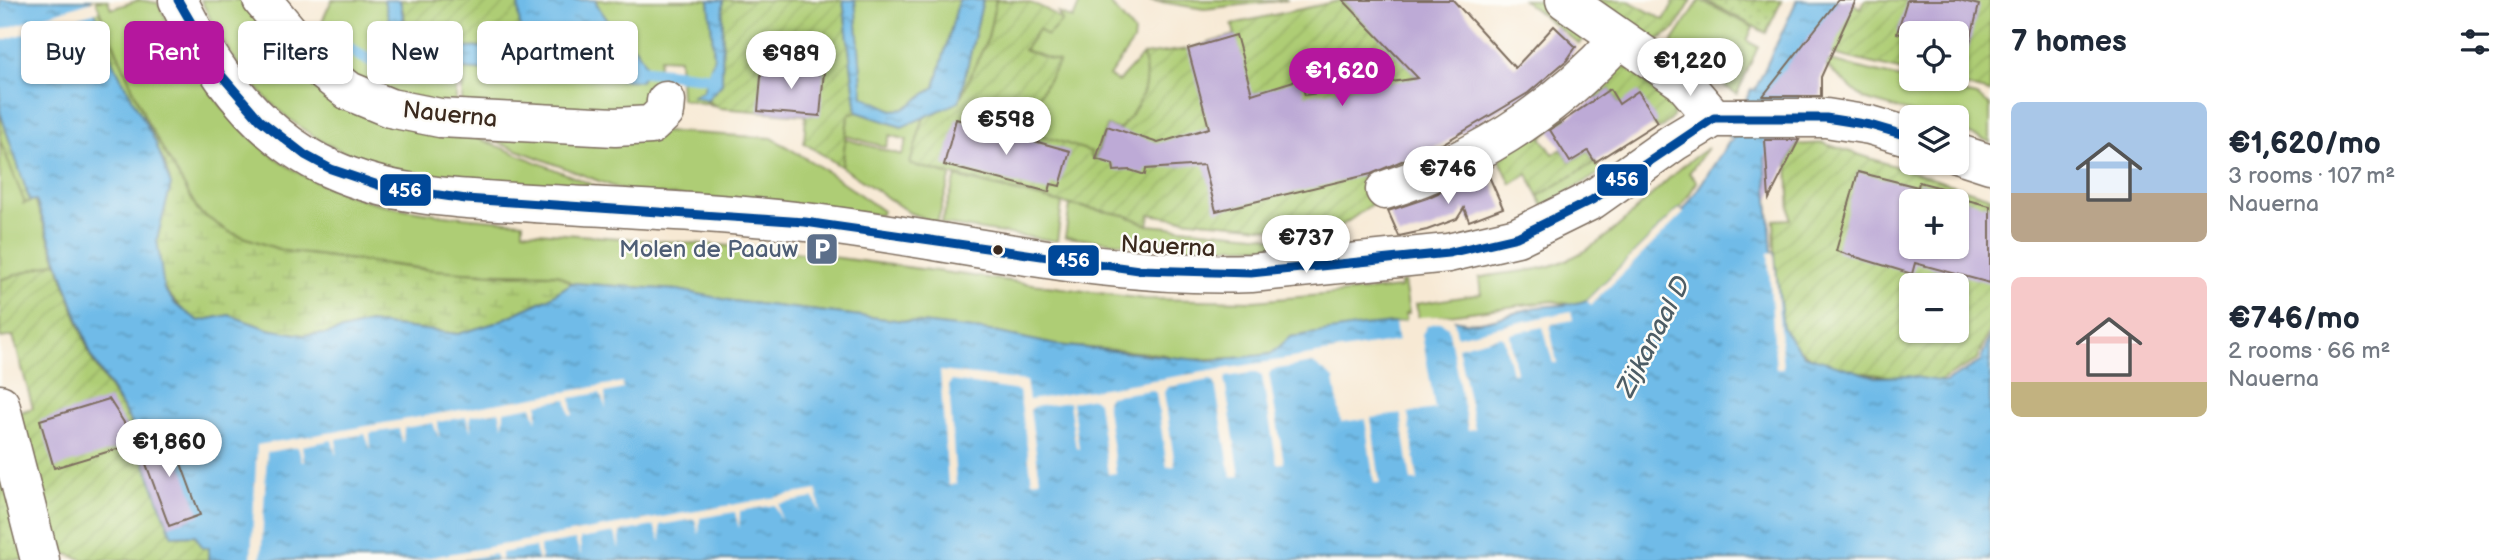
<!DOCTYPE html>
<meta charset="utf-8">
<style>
body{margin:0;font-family:"Balsamiq Sans",sans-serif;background:#f2f2f3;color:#1f2937;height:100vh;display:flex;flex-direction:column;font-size:26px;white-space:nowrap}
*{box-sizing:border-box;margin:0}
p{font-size:23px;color:#747a83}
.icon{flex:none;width:38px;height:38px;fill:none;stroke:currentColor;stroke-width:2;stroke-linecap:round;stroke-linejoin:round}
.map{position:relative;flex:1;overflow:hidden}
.details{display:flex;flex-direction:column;background:#fff;width:525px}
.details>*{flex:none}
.hud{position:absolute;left:21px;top:21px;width:665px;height:63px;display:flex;gap:14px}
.tools{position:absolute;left:1899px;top:21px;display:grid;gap:14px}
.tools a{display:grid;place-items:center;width:70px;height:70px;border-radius:10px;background:#fff;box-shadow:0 2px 5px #0004;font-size:35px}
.price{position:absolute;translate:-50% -60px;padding:0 16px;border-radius:24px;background:#fff;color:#222;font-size:23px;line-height:46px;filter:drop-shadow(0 2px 4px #0008)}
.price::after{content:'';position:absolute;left:50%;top:42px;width:21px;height:16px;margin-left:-10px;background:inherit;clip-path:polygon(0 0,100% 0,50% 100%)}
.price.current{background:#b5179e;color:#fff}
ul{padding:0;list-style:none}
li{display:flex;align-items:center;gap:21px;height:175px;padding:0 21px}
li span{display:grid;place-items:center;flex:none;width:196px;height:140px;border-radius:10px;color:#555}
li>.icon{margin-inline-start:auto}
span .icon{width:84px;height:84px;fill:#fffc;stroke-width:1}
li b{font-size:30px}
h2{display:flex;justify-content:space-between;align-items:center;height:84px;padding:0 21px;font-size:30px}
.pill{padding:0 24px;border-radius:10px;background:#fff;box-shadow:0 2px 5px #0004;font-size:24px;line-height:63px}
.pill.current{background:#b5179e;color:#fff}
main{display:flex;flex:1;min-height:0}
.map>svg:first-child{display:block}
.grass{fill:#aecd75;stroke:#747c4a;stroke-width:2}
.wetland{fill:url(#wetland-marsh);stroke:#747c4a;stroke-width:2}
.park{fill:url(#park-dots);stroke:#747c4a;stroke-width:2}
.garden{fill:url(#garden-furrows);stroke:#747c4a;stroke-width:2;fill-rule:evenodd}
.water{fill:url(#water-ripples);stroke:#557283;stroke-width:2}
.pier{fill:#f7e9d4}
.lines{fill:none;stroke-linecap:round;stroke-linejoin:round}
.stream{stroke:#6fbbe8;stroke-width:12}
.building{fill:#bdaad6;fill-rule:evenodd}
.minor-casing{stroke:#7d6d5e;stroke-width:41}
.minor{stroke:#fff;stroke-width:38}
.bus-1-casing{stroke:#fdfcf7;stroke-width:14}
.bus-1{stroke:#004899;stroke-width:9}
.bus-dot{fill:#3b2a1e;stroke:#fdfcf7;stroke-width:2.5}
.labels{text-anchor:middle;stroke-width:5;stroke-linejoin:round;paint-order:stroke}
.street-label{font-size:24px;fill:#3b2a1e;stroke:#fdfcf7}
.service-label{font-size:24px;fill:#4e5e75;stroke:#fdfcf7;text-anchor:end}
.water-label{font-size:26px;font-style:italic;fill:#4d5d65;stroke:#fdfcf7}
.line-badge{stroke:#fdfcf7;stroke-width:2.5}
.badge-label{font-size:19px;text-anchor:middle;font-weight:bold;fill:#fff}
</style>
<main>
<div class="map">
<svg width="1990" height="560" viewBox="0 0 1990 560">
<defs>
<pattern id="wetland-marsh" width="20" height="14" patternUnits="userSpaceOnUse" patternTransform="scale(1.75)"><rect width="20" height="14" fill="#aecd75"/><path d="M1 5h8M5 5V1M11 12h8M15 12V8" fill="none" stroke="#97b065"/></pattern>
<pattern id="park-dots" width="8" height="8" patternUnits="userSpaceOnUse" patternTransform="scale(1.75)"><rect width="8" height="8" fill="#aecd75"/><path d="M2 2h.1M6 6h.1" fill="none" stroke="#97b065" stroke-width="1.8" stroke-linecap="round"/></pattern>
<pattern id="garden-furrows" width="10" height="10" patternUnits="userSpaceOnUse" patternTransform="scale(1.75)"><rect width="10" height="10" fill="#aecd75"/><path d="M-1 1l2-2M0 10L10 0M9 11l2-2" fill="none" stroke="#97b065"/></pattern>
<pattern id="water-ripples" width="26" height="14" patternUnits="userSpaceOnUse" patternTransform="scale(1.75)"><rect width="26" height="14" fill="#6fbbe8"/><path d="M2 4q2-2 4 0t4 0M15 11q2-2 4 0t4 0" fill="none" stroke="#5c98bb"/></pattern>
</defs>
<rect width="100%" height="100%" fill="#fdfcf7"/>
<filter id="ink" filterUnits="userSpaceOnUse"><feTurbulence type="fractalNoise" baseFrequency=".0143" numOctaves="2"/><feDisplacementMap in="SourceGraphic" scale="14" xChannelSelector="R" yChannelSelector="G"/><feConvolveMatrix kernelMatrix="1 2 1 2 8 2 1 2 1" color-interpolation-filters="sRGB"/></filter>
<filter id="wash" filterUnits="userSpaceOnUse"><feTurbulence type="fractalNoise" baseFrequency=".00686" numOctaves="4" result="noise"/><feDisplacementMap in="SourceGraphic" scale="28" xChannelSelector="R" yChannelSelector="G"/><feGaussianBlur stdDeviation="1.57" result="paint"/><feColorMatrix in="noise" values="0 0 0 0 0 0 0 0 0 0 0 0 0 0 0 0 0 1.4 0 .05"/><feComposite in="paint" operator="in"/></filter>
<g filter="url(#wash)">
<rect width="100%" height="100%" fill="#f7e9d4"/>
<!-- grass -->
<path class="grass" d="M 95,0 L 108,0 L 111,9 L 139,0 L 158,3 C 246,181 333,210 523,222 L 523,231 L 772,249 L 1144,299 L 1254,301 L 1400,288 L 1400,283 L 1404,282 L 1409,313 L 1405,314 L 1407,321 L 1290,337 L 1276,352 L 1256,357 L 1185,360 L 1160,354 L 1056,345 L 990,331 L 733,301 L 678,290 L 572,283 L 557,274 L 450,272 L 284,251 L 229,232 L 199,212 L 147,122 Z
M 201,0 L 248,0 L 291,50 L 470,135 L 603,189 C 422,177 289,188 201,0 Z
M 332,0 L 384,0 L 402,70 L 456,69 L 456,103 L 462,103 L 462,69 L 641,81 L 646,67 C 637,40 607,30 595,0 L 709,0 L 714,57 L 703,91 L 693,95 L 716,106 L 681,99 L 679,59 L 660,58 C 655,84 656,103 629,115 C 566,112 351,121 323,56 C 314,35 323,18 332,0 Z
M 855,0 L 959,0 L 935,87 L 904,109 L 893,110 L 863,97 Z
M 983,0 L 996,0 L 988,38 L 959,102 Z
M 1081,0 L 1107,0 L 1134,32 L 1133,42 L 1109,76 L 1118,82 L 1143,55 C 1152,85 1139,109 1119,130 L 1107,126 L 1096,159 L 1091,157 L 1092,153 L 1019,129 L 1059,62 L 1024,50 L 1039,28 L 1062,21 L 1058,13 L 1073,19 Z
M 1149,0 L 1288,0 L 1204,9 Z
M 1523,0 L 1538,0 L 1587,36 L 1579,44 Z
M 1700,0 L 1753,27 L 1747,41 L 1758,47 L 1737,94 L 1671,52 L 1671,44 Z
M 1826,60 L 1976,96 L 1990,105 L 1990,142 L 1957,129 L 1956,117 L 1926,117 L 1864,99 L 1824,64 Z
M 857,112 L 901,127 L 924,117 L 910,164 L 951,175 L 937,223 L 910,213 L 842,167 L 845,139 L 902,155 L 907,140 L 890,135 L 886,147 L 846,136 L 848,115 Z
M 676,132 L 772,138 L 825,170 L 883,211 L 881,215 L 625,191 L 478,135 Z
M 0,140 L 25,203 L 22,204 L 35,200 L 57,262 L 0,280 Z
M 1708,148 L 1689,173 L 1697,182 L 1680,208 L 1587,300 L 1574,305 L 1553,301 L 1419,319 L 1416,304 L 1481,294 L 1479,278 C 1507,271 1537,273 1564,261 C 1622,238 1656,180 1708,148 Z
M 1595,162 L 1602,172 L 1543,206 L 1538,196 Z
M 956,177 L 1062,203 L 1057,241 L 941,224 Z
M 1070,205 L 1125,215 L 1148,225 L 1266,236 L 1288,246 L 1168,248 L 1065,237 Z"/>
<!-- wetland -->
<path class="wetland" d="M 91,0 L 95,0 L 147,122 L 199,212 L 229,232 L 284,251 L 421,269 L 507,275 L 557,274 L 572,283 L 547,299 L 495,323 L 458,334 L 369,323 L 327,334 L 302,335 L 268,329 L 229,315 L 199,321 L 188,316 L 164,289 L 159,266 L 157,239 L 171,185 L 164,162 L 112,61 Z
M 0,112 L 30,201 L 25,203 L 0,140 Z"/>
<!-- park -->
<path class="park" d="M 1705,0 L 1782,0 L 1766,33 Z
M 0,444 L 29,560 L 0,560 Z"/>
<!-- garden -->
<path class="garden" d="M 400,0 L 518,0 L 522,45 L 413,51 Z
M 723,0 L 843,0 L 857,112 L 848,115 L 842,167 L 804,143 L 806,115 L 719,108 L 707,100 L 722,84 Z
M 996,0 C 1023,0 1041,2 1062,21 L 1047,36 L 1039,29 L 1024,50 L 1059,62 L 1019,128 L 1092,152 L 1091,157 L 1095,159 L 1107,126 L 1119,130 C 1139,108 1152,85 1143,55 L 1188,49 L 1235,35 L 1232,24 L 1343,0 C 1364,22 1418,69 1427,94 C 1434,113 1419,135 1432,152 C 1410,173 1338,238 1309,239 C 1297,239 1280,230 1267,228 C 1228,222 1189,222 1150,214 L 1148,225 L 1125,215 L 1062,203 L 910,164 L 924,117 L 959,101 L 988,38 ZM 1384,84 L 1348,154 L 1338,90 Z
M 1592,0 L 1627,0 L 1664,20 L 1675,0 L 1692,0 L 1675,29 L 1654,42 Z
M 1865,0 L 1990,0 L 1990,92 L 1934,79 L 1956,79 L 1956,33 L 1911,33 L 1911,73 L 1829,53 L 1852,3 L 1861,8 Z
M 1616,67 C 1635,65 1671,89 1675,108 L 1673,117 L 1660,129 L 1619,104 L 1610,90 L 1597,98 L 1591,88 Z
M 1562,112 L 1568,119 L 1541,137 L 1553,154 L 1562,149 L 1570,162 L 1588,151 L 1595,162 L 1538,196 L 1528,174 L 1511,184 L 1497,154 Z
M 1823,143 L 1990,197 L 1990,328 L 1977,360 L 1938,382 C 1898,376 1805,375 1785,333 C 1775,312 1775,245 1774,220 L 1790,219 L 1788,162 L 1796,145 ZM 1911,201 L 1956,201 L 1956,247 L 1911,247 ZM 1911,285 L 1956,285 L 1956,331 L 1911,331 Z
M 57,262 L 91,358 L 134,428 L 172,536 L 195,535 L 209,546 L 208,560 L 84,560 L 47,547 L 13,414 L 33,408 L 13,336 L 1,338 L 0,334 L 0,280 Z"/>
<!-- water -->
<path class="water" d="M 0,0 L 91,0 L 112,61 L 155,141 L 171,185 L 157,239 L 164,289 L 176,305 L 199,321 L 229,315 L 268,329 L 303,335 L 327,334 L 369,323 L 458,334 L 495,323 L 547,299 L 572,283 L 678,290 L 733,301 L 990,331 L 1056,345 L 1209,361 L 1271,354 L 1290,337 L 1362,326 L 1449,318 C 1481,331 1507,312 1538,307 C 1555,305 1571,306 1587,300 L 1680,208 L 1683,211 L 1729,142 L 1731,142 L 1734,138 L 1728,137 L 1751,89 L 1755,90 L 1797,0 L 1838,0 L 1796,91 L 1799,96 L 1779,138 L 1773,141 L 1765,159 L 1772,251 L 1774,252 L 1783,328 L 1803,355 L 1876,377 L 1908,376 L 1945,382 L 1980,362 L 1990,335 L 1990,560 L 208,560 L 209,547 L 203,548 L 195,535 L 172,536 L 136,440 L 139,438 L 134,427 L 92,357 L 36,200 L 30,201 L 0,112 Z
M 384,0 L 400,0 L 406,34 L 413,51 L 521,45 L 518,0 L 595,0 C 608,30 637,40 646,67 L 641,81 L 462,69 L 402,71 Z
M 709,0 L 723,0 L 722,84 L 707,100 L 692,96 L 703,91 L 714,57 Z
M 843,0 L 855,0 L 863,96 L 892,110 L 904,109 L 935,87 L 959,0 L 983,0 L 959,102 L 902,127 L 857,112 Z"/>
<!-- pier -->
<path class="pier" d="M 95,0 L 99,11 L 0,41 L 0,30 Z
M 1680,208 L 1684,213 L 1591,305 L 1587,300 Z
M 1774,252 L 1783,368 L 1776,369 L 1768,253 Z
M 1571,311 L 1573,320 L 1552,324 L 1550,328 L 1557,363 L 1553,363 L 1543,327 L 1510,334 L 1516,372 L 1512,373 L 1504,339 L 1501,336 L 1458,347 L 1475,429 L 1468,430 L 1448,327 L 1441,322 L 1428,325 L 1422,334 L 1435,409 L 1408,413 L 1418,481 L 1411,481 L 1401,414 L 1371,418 L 1380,483 L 1374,483 L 1365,419 L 1341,422 L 1334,379 L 1313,363 L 1272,370 L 1269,374 L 1284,463 L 1277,464 L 1262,376 L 1256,372 L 1226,377 L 1225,382 L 1240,476 L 1231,477 L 1215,383 L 1211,380 L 1168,387 L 1164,392 L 1175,466 L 1167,467 L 1156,393 L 1152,390 L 1109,396 L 1106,401 L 1116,473 L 1108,474 L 1098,402 L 1093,398 L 1072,402 L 1079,449 L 1076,448 L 1069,402 L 1034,407 L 1030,410 L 1040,480 L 1032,481 L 1019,391 L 952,381 L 949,384 L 956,484 L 948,485 L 940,371 L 1026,381 L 1029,400 L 1398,341 L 1395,323 L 1406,321 L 1406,318 L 1450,315 L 1453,316 L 1457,336 Z
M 622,382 L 623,389 L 605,393 L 606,409 L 600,393 L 571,398 L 573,415 L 570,415 L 566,399 L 538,404 L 537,421 L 532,406 L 504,411 L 503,427 L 499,411 L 470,416 L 471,432 L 466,417 L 438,422 L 439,438 L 433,423 L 404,428 L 403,444 L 399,429 L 370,433 L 371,450 L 365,434 L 337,439 L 336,456 L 332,440 L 302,446 L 304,461 L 302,462 L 298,447 L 267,452 L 261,560 L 251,560 L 257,445 Z
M 817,490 L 821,514 L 814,498 L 779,504 L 781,521 L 775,505 L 740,511 L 739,529 L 735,512 L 700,518 L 699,535 L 695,519 L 660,525 L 661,542 L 654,526 L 620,532 L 619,549 L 615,533 L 580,539 L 581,556 L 575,540 L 540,546 L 541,560 L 538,560 L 535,547 L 501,553 L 501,560 L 497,560 L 495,554 L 460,560 L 414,560 Z"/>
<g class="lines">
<!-- stream -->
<path class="stream" d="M 333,34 C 352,53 382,75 409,59
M 629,69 L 714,78 L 715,70"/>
</g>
<g id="blocks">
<!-- building -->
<path class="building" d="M 1343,0 L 1453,0 L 1515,68 L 1554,26 L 1576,47 L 1567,60 L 1528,93 L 1442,144 L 1371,174 L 1216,211 L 1204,165 L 1146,169 L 1145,175 L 1130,170 L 1114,171 L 1113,164 L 1096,159 L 1107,126 L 1158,143 L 1209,128 L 1188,49 L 1236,35 L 1252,94 L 1300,79 L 1305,95 L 1418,78 Z
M 1838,0 L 1856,0 L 1821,77 L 1821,96 L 1763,96 Z
M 1907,0 L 1959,0 L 1979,5 L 1968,50 L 1956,47 L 1956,33 L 1911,33 L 1911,37 L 1897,33 Z
M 762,65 L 824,71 L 820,116 L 758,111 Z
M 1610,89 L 1619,104 L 1638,91 L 1658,122 L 1595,162 L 1588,151 L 1570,162 L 1550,130 Z
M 956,119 L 1070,151 L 1060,186 L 1051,184 L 1049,192 L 944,165 Z
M 1765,140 L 1799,140 L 1769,199 Z
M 1492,168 L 1488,174 L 1503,208 L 1469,221 L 1464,208 L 1457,219 L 1427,230 L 1399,236 L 1388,211 L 1427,198 Z
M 1858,172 L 1918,187 L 1919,182 L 1953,191 L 1952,196 L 1990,206 L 1990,283 L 1915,263 L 1912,274 L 1836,251 ZM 1911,201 L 1956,201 L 1956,247 L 1911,247 Z
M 109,399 L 137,443 L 54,468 L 40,420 Z
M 169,431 L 200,515 L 169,526 L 138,442 Z"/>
</g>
</g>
<g filter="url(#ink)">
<use href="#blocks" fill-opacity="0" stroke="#7d6d5e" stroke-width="2"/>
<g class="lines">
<defs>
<path id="minor" d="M 178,0 C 211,70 259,137 331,169 C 399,200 477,199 549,204 C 635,209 720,212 805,222 C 954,239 1100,279 1251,273 L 1448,253 L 1517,237 L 1592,200 L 1674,142 L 1714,118 L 1826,118 L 1870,125 L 1911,137
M 262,0 L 318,67 L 349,91 L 390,108 L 440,118 L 615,127 L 651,125 L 665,112 L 666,101
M 1565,0 L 1683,82 L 1714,118
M 1956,153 L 1990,164
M 1385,190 C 1476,161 1555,110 1619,39
M 0,404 L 40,560"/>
</defs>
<!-- minor casing -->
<use href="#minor" class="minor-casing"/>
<!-- minor -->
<use href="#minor" class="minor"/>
<defs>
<path id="bus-1" d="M 178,0 L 222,76 L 260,120 L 305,155 L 331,169 L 384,187 L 466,199 L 805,222 L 1139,270 L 1251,273 L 1448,253 L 1517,237 L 1592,200 L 1714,118 L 1826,118 L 1870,125 L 1911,137"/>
</defs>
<!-- bus-1 casing -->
<use href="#bus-1" class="bus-1-casing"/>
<!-- bus-1 -->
<use href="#bus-1" class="bus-1"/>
</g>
</g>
<!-- icons -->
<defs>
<symbol id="parking-square" viewBox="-11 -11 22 22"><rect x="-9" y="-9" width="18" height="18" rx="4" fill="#5c6f8a" stroke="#fdfcf7"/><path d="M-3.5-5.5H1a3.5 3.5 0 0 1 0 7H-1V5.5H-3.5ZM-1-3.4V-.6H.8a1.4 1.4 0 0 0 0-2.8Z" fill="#fff"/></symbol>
</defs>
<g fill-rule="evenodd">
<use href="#parking-square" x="803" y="230" width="38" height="38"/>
</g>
<!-- markers -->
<circle class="bus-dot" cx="998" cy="250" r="6"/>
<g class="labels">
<!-- street labels -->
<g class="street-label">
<text transform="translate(450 114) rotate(6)" y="8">Nauerna</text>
<text transform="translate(1168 246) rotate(3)" y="8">Nauerna</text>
</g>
<!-- service labels -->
<g class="service-label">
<text x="798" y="257">Molen de Paauw</text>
</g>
<!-- water labels -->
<g class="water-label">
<text transform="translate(1653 336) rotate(-63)" y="9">Zijkanaal D</text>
</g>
</g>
<g class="line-badge">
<rect x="1596" y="163" width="53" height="34" rx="7" fill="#004899"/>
<rect x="379" y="173" width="53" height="34" rx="7" fill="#004899"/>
<rect x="1047" y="244" width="53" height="33" rx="7" fill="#004899"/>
</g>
<g class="badge-label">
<text x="1622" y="186">456</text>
<text x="405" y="197">456</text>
<text x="1073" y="267">456</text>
</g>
</svg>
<div class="tools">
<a><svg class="icon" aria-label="locate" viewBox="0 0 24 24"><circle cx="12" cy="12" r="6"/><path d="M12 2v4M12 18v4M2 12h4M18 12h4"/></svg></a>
<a><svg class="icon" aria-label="layers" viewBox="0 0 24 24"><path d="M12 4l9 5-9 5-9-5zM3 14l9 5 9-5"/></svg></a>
<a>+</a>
<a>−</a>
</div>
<b class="price" style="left:791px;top:91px">€989</b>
<b class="price" style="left:1690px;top:98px">€1,220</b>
<b class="price current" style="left:1342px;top:108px">€1,620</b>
<b class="price" style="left:1006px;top:157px">€598</b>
<b class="price" style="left:1448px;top:206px">€746</b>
<b class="price" style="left:1306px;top:275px">€737</b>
<b class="price" style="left:169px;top:479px">€1,860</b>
<div class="hud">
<a class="pill">Buy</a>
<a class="pill current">Rent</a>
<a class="pill">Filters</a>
<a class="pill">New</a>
<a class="pill">Apartment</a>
</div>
</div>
<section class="details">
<h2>7 homes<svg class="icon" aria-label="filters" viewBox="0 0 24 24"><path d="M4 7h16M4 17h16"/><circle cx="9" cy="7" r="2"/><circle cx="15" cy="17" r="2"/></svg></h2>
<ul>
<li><span style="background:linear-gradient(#a9c7e8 65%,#b9a48a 0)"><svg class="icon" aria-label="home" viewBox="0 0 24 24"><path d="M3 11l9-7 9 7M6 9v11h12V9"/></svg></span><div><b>€1,620/mo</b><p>3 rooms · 107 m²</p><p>Nauerna</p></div></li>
<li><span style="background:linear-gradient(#f6c9c9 75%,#c2b280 0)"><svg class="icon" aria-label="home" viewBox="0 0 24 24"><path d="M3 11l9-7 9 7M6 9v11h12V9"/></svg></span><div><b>€746/mo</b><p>2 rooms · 66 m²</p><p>Nauerna</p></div></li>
</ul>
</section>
</main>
